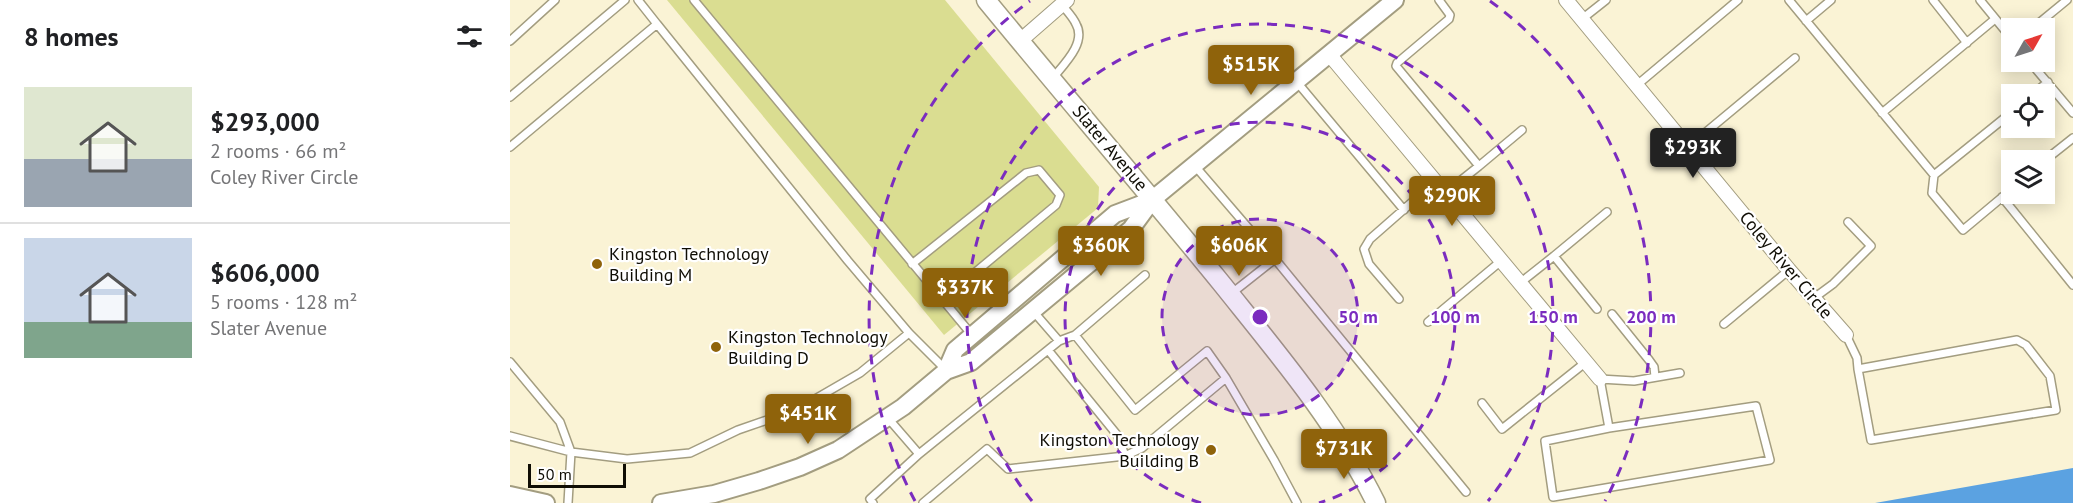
<!DOCTYPE html>
<meta charset="utf-8">
<style>
body{margin:0;font-family:"PT Sans",sans-serif;background:#f2f2f2;color:#202124;height:100vh;display:flex;flex-direction:column;font-size:22px;white-space:nowrap}
*{box-sizing:border-box;margin:0}
p{font-size:20px;color:#757577}
.icon{flex:none;width:33px;height:33px;fill:none;stroke:currentColor;stroke-width:2;stroke-linecap:round;stroke-linejoin:round}
.map{position:relative;flex:1;overflow:hidden}
.sheet{display:flex;flex-direction:column;background:#fff;width:510px}
.sheet>*{flex:none}
.needle{width:39px;rotate:51deg}
.buttons{position:absolute;left:1491px;top:18px;display:grid;gap:12px}
.buttons a{display:grid;place-items:center;width:54px;height:54px;border-radius:0px;background:#fff;box-shadow:0 3px 15px #0003;font-size:30px}
.scale{position:absolute;left:18px;bottom:15px;width:98px;box-sizing:border-box;padding-left:6px;border:3px solid #0f0d04;border-top:0;font-size:16px;line-height:21px;white-space:nowrap;color:#0f0d04;-webkit-text-stroke:4px #fff;paint-order:stroke}
.price{position:absolute;translate:-50% -51px;padding:0 14px;border-radius:6px;background:#8f630b;color:#fff;font-size:20px;line-height:39px;filter:drop-shadow(0 2px 3px #0008)}
.price::after{content:'';position:absolute;left:50%;top:36px;width:18px;height:14px;margin-left:-9px;background:inherit;clip-path:polygon(0 0,100% 0,50% 100%)}
.price.current{background:#222;color:#fff}
ul{padding:0;list-style:none}
li{display:flex;align-items:center;gap:18px;height:150px;padding:0 24px}
li+li{border-top:2px solid #e0e0e0}
li span{display:grid;place-items:center;flex:none;width:168px;height:120px;border-radius:0px;color:#555}
li>.icon{margin-inline-start:auto}
span .icon{width:72px;height:72px;fill:#fffc;stroke-width:1}
li b{font-size:26px}
h2{display:flex;justify-content:space-between;align-items:center;height:72px;padding:0 24px;font-size:26px}
main{display:flex;flex:1;min-height:0}
.map>svg:first-child{display:block}
.green{fill:#dadd91}
.water{fill:#5ba2e1}
.lines{fill:none;stroke-linecap:round;stroke-linejoin:round}
.service-casing{stroke:#a39d80;stroke-width:10}
.minor-casing{stroke:#a39d80;stroke-width:16}
.tertiary-casing{stroke:#a39d80;stroke-width:20}
.secondary-casing{stroke:#a39d80;stroke-width:21}
.service{stroke:#fff;stroke-width:7}
.minor{stroke:#fff;stroke-width:14}
.tertiary{stroke:#fff;stroke-width:16}
.secondary{stroke:#fff;stroke-width:18}
.ring{fill:none;stroke:#7b2cbf;stroke-width:3;stroke-dasharray:10 8}
.poi-dot{fill:#8f630b;stroke:#fff;stroke-width:2}
.labels{text-anchor:middle;stroke-width:4.5;stroke-linejoin:round;paint-order:stroke}
.street-label{font-size:18px;fill:#0f0d04;stroke:#fff}
.poi-label{font-size:18px;fill:#0f0d04;stroke:#fff;text-anchor:start}
.centre{fill:#7b2cbf;stroke:#fff;stroke-width:3}
.ring-label{font-size:18px;text-anchor:middle;font-weight:bold;fill:#7b2cbf;stroke:#fff;stroke-width:4.5;stroke-linejoin:round;paint-order:stroke}
</style>
<main>
<section class="sheet">
<h2>8 homes<svg class="icon" aria-label="filters" viewBox="0 0 24 24"><path d="M4 7h16M4 17h16"/><circle cx="9" cy="7" r="2"/><circle cx="15" cy="17" r="2"/></svg></h2>
<ul>
<li><span style="background:linear-gradient(#dfe7d0 60%,#9aa5b1 0)"><svg class="icon" aria-label="home" viewBox="0 0 24 24"><path d="M3 11l9-7 9 7M6 9v11h12V9"/></svg></span><div><b>$293,000</b><p>2 rooms · 66 m²</p><p>Coley River Circle</p></div></li>
<li><span style="background:linear-gradient(#c9d6e8 70%,#7fa58c 0)"><svg class="icon" aria-label="home" viewBox="0 0 24 24"><path d="M3 11l9-7 9 7M6 9v11h12V9"/></svg></span><div><b>$606,000</b><p>5 rooms · 128 m²</p><p>Slater Avenue</p></div></li>
</ul>
</section>
<div class="map">
<svg width="1563" height="503" viewBox="0 0 1563 503">
<rect width="100%" height="100%" fill="#faf3d5"/>
<!-- green -->
<path class="green" d="M 157,0 L 435,0 L 589,187 L 588,208 L 434,335 Z"/>
<!-- water -->
<path class="water" d="M 1563,468 L 1563,503 L 1365,503 Z"/>
<g class="lines">
<defs>
<path id="service" d="M 184,0 L 462,335
M 929,0 L 940,15 L 939,19 L 887,63 L 886,66 L 969,166 L 935,193
M 1279,0 L 1424,175 L 1422,193 L 1453,230 L 1502,189
M 1423,0 L 1457,43
M 1470,0 L 1502,39
M 1072,19 L 1096,0
M 1296,21 L 1321,0
M 147,24 L 338,261 L 399,333 L 435,369
M 1523,28 L 1557,0
M 0,41 L 45,0
M 1520,62 L 1563,113
M 542,79 C 553,65 577,43 566,24 C 563,17 557,11 552,5
M 786,81 L 894,210
M 1127,85 L 1228,0
M 1523,94 L 1538,82
M 0,97 L 115,0
M 1372,113 L 1485,19
M 0,147 L 147,24 L 128,0
M 1178,147 L 1285,58
M 1534,161 L 1563,138
M 685,166 L 765,259
M 969,166 L 1012,130
M 1424,175 L 1502,112
M 1492,197 L 1563,285
M 1044,256 L 1097,212
M 402,264 L 516,173 L 529,170 L 550,195 L 546,205 L 432,300
M 1010,283 L 1044,256 L 1087,309
M 722,293 L 765,259 L 956,492
M 1304,298 L 1323,284 L 1361,246 L 1338,222
M 889,299 L 859,264 L 854,249 L 860,239 L 925,182
M 1102,314 L 1139,360 L 1144,367 L 1145,377
M 918,322 L 991,261
M 1214,324 L 1279,270
M 565,335 L 635,275
M 1336,335 L 1347,358 L 1348,369 L 1361,440 L 1546,410 L 1540,376 L 1516,345 L 1507,340 L 1348,369
M 549,341 L 565,335 L 625,410 L 697,351 L 716,378
M 538,350 L 608,436 L 615,456
M 0,362 L 50,422 L 61,452 L 58,503
M 972,403 L 992,429 L 1076,362
M 1099,428 L 1035,441 L 1043,497 L 1260,460 L 1246,406 L 1099,428 L 1090,379 L 1124,381 L 1170,373
M 0,436 L 61,452 L 117,459 L 180,453 L 228,430 L 286,410 L 350,373 L 399,333
M 409,454 L 549,341 L 523,311
M 363,503 L 360,499 L 409,454 L 377,417
M 413,503 L 477,449 L 498,469 L 615,456 L 632,448 L 716,378 L 764,460 L 787,503"/>
<path id="minor" d="M 1056,0 L 1279,270 L 1336,335
M 510,41 L 557,0
M 819,54 L 1090,379"/>
<path id="tertiary" d="M 436,371 L 445,350 L 605,214 L 642,200
M 0,495 L 36,503
M 151,503 L 204,494 L 249,481 L 290,467 L 328,450 L 393,407 L 436,371 L 461,362 L 621,229 L 643,199 L 885,0"/>
<path id="secondary" d="M 476,0 C 554,95 634,188 712,284 C 768,354 826,422 866,503"/>
</defs>
<!-- service casing -->
<use href="#service" class="service-casing"/>
<!-- minor casing -->
<use href="#minor" class="minor-casing"/>
<!-- tertiary casing -->
<use href="#tertiary" class="tertiary-casing"/>
<!-- secondary casing -->
<use href="#secondary" class="secondary-casing"/>
<!-- service -->
<use href="#service" class="service"/>
<!-- minor -->
<use href="#minor" class="minor"/>
<!-- tertiary -->
<use href="#tertiary" class="tertiary"/>
<!-- secondary -->
<use href="#secondary" class="secondary"/>
</g>
<!-- distance rings -->
<circle cx="750" cy="317" r="98" fill="#7b2cbf" fill-opacity=".12"/>
<g class="ring">
<circle cx="750" cy="317" r="98"/>
<path d="M691 503A195 195 0 1 1 809 503"/>
<path d="M522 501A293 293 0 1 1 978 501"/>
<path d="M405 501A391 391 0 0 1 520 1M980 1A391 391 0 0 1 1095 501"/>
</g>
<!-- markers -->
<g class="poi-dot">
<circle cx="87" cy="264" r="6"/>
<circle cx="206" cy="347" r="6"/>
<circle cx="701" cy="450" r="6"/>
</g>
<g class="labels">
<!-- street labels -->
<g class="street-label">
<text transform="translate(600 148) rotate(50)" y="6">Slater Avenue</text>
<text transform="translate(1276 265) rotate(50)" y="6">Coley River Circle</text>
</g>
<!-- poi labels -->
<g class="poi-label">
<text x="99" y="260">Kingston Technology<tspan x="99" dy="21">Building M</tspan></text>
<text x="218" y="343">Kingston Technology<tspan x="218" dy="21">Building D</tspan></text>
<text x="689" y="446" text-anchor="end">Kingston Technology<tspan x="689" dy="21">Building B</tspan></text>
</g>
</g>
<circle cx="750" cy="317" r="9" class="centre"/>
<g class="ring-label">
<text x="848" y="323">50 m</text>
<text x="945" y="323">100 m</text>
<text x="1043" y="323">150 m</text>
<text x="1141" y="323">200 m</text>
</g>
</svg>
<div class="buttons">
<a><svg class="needle" viewBox="-14 -14 28 28"><path d="M0-13l5 13h-10z" fill="#e53935"/><path d="M0 13l5-13h-10z" fill="#757577"/></svg></a>
<a><svg class="icon" aria-label="locate" viewBox="0 0 24 24"><circle cx="12" cy="12" r="6"/><path d="M12 2v4M12 18v4M2 12h4M18 12h4"/></svg></a>
<a><svg class="icon" aria-label="layers" viewBox="0 0 24 24"><path d="M12 4l9 5-9 5-9-5zM3 14l9 5 9-5"/></svg></a>
</div>
<div class="scale">50 m</div>
<b class="price" style="left:741px;top:96px">$515K</b>
<b class="price current" style="left:1183px;top:179px">$293K</b>
<b class="price" style="left:942px;top:227px">$290K</b>
<b class="price" style="left:591px;top:277px">$360K</b>
<b class="price" style="left:729px;top:277px">$606K</b>
<b class="price" style="left:455px;top:319px">$337K</b>
<b class="price" style="left:298px;top:445px">$451K</b>
<b class="price" style="left:834px;top:480px">$731K</b>
</div>
</main>
